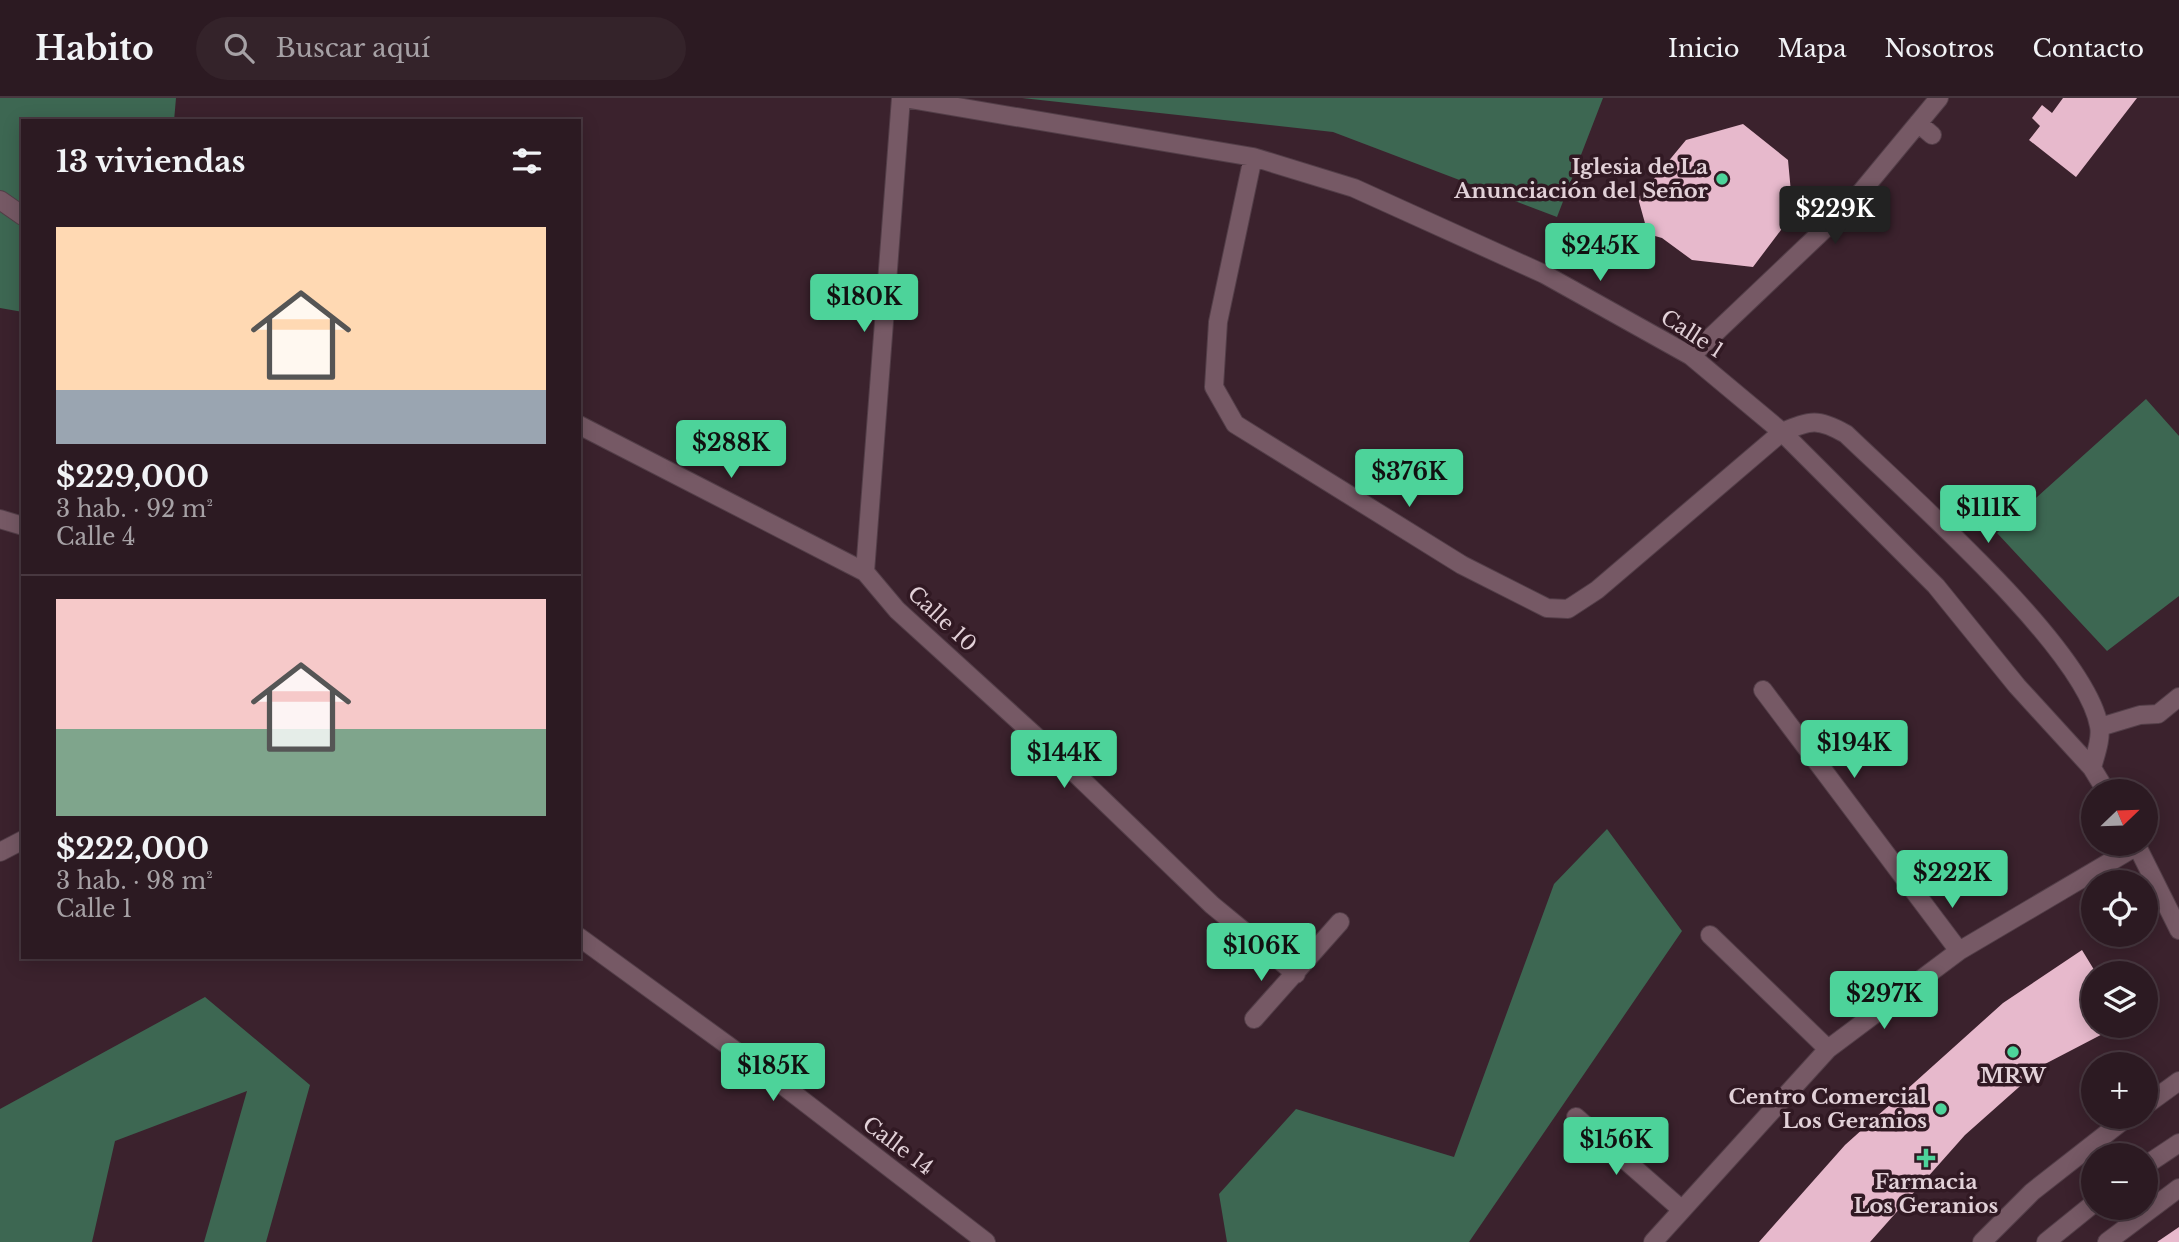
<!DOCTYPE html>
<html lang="es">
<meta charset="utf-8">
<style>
body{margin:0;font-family:"Libre Baskerville",serif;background:#34232a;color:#f1f3f6;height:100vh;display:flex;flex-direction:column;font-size:26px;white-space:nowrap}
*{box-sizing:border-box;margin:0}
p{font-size:23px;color:#a6a1a5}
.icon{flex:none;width:38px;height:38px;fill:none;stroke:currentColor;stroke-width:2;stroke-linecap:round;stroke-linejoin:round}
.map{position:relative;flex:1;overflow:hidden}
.details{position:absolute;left:21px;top:21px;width:560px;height:840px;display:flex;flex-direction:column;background:#2c1a22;border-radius:0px;box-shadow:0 4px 18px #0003,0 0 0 2px #483840}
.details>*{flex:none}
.needle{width:46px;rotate:67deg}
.buttons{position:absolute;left:2081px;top:681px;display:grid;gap:14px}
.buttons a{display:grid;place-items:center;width:77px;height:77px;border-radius:50%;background:#2c1a22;box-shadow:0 4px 18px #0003,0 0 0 2px #483840;font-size:35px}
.price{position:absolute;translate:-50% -60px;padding:0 16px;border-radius:7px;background:#4dd39a;color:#111;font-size:23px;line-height:46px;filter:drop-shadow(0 2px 4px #0008)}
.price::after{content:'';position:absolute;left:50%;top:42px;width:21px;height:16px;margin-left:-10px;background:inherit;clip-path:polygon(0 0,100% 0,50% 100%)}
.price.active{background:#222;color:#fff}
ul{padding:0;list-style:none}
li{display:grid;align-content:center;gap:14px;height:371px;padding:0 35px}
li+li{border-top:2px solid #483840}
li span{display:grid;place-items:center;height:217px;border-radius:0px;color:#555}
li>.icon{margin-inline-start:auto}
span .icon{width:126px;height:126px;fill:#fffc;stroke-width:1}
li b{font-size:30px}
h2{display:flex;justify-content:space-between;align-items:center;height:84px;padding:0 35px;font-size:30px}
header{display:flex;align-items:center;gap:42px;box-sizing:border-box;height:98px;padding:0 35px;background:#2c1a22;border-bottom:2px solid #483840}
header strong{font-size:33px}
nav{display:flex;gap:38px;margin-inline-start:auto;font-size:24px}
.search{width:490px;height:63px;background:#34232a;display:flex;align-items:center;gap:18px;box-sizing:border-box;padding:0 24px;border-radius:38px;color:#a6a1a5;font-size:26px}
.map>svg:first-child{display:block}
.forest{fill:#3d6752}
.building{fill:#e7b9cc}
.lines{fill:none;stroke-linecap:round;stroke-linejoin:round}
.minor-casing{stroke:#533e48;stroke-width:20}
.secondary-casing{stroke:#533e48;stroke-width:20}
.minor{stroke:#765965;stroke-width:18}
.secondary{stroke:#765965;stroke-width:18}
.poi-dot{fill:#4dd39a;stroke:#311923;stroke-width:2.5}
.labels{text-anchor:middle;stroke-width:7;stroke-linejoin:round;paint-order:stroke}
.poi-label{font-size:21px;font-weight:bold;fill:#e2d1d8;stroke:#311923;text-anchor:end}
.street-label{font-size:21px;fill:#e2d1d8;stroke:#311923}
</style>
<header>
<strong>Habito</strong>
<div class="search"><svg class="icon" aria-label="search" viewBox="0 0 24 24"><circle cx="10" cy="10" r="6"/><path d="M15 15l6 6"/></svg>Buscar aquí</div>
<nav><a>Inicio</a><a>Mapa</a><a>Nosotros</a><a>Contacto</a></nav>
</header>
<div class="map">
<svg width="2179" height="1144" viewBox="0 0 2179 1144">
<rect width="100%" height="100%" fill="#3b222d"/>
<!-- forest -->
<path class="forest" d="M 0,0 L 176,0 L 174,23 L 23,23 L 23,214 L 0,210 Z
M 1022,0 L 1603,0 L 1557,119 L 1333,34 Z
M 2146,301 L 2179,338 L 2179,498 L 2107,553 L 1997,435 Z
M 1607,731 L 1682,833 L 1469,1144 L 1227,1144 L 1219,1096 L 1296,1011 L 1454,1059 L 1554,786 Z
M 205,899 L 310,987 L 266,1144 L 204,1144 L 247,993 L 115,1043 L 92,1144 L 0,1144 L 0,1011 Z"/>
<!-- building -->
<path class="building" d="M 2063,0 L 2137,0 L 2076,79 L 2029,42 L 2040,28 L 2032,20 L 2042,7 L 2052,15 Z
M 1743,26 L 1788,62 L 1793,116 L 1753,169 L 1692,162 L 1662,140 L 1648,136 L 1638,100 L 1686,42 Z
M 2082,852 L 2096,875 L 2093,875 L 2093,928 L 2118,928 L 2045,966 L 1965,1037 L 1870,1144 L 1759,1144 L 1845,1047 L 2003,905 Z
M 2179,1129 L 2179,1144 L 2157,1144 Z"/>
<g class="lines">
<defs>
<path id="minor" d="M 904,0 L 1253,59 L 1354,90 L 1544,176 L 1691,258 L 1782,334 L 1936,488 L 2017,588 L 2092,670 L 2106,693
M 1918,25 L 1932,37
M 1253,59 L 1218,224 L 1214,289 L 1235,326 L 1462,467 L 1547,510 L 1568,511 L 1597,492 L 1782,334 C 1811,322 1818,320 1846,336 C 1907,395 2085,550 2099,628 C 2102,640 2095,658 2092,670
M 0,102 L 23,118
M 1691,258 L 1852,105 L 1939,0
M 579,327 L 865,474 L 897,512 L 1053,654 L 1212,807 L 1296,876
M 0,421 L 23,428
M 865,474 L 901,0
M 1763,592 L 1959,853
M 2100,629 L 2140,617 L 2158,616 L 2179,599
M 2136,746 L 2179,832
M 0,754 L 23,742
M 1710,837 L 1828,951
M 579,839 L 785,989 L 986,1144
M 1254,921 L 1340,824
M 1576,1019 L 1681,1111
M 1653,1144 L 1828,951 L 1959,853 L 2137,748
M 2107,1144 L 2179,1090"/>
<path id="secondary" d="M 2146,1007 L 2179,983
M 2146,1067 L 2179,1045
M 1982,1144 L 2032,1094 L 2129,1018
M 2046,1144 L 2093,1106"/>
</defs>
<!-- minor casing -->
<use href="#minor" class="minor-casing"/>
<!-- secondary casing -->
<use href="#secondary" class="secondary-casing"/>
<!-- minor -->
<use href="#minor" class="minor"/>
<!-- secondary -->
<use href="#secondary" class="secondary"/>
</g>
<!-- markers -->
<g class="poi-dot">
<circle cx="1722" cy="81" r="7"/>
<circle cx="2013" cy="954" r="7"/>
<circle cx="1941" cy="1011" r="7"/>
<path d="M1922.5 1049.5h7v7h7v7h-7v7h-7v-7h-7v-7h7z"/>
</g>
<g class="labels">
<!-- poi labels -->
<g class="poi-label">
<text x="1708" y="76">Iglesia de La<tspan x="1708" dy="24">Anunciación del Señor</tspan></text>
<text x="2013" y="985" text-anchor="middle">MRW</text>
<text x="1927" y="1006">Centro Comercial<tspan x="1927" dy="24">Los Geranios</tspan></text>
<text x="1926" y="1091" text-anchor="middle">Farmacia<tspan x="1926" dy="24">Los Geranios</tspan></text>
</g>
<!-- street labels -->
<g class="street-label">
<text transform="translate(1692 236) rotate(33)" y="7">Calle 1</text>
<text transform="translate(942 521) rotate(43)" y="7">Calle 10</text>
<text transform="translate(898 1048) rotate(37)" y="7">Calle 14</text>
</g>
</g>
</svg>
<div class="buttons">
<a><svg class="needle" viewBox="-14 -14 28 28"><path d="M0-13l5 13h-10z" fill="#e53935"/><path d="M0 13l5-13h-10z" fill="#a6a1a5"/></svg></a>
<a><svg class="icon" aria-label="locate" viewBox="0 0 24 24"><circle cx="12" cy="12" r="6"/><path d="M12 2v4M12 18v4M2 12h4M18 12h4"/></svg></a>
<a><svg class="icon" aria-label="layers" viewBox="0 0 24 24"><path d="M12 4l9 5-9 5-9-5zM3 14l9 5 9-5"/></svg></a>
<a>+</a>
<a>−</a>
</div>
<b class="price active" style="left:1835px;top:148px">$229K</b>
<b class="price" style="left:1600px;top:185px">$245K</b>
<b class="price" style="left:864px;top:236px">$180K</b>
<b class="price" style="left:731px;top:382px">$288K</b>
<b class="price" style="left:1409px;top:411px">$376K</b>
<b class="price" style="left:1988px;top:447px">$111K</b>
<b class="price" style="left:1854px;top:682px">$194K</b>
<b class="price" style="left:1064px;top:692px">$144K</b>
<b class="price" style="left:1952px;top:812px">$222K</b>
<b class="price" style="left:1261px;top:885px">$106K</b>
<b class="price" style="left:1884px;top:933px">$297K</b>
<b class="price" style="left:773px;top:1005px">$185K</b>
<b class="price" style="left:1616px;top:1079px">$156K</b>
<section class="details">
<h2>13 viviendas<svg class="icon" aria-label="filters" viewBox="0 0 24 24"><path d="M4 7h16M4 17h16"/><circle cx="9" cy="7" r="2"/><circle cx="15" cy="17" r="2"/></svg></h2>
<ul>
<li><span style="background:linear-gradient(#ffd9b3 75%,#9aa5b1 0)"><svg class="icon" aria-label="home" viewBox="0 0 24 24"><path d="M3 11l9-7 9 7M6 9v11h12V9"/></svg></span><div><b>$229,000</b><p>3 hab. · 92 m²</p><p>Calle 4</p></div></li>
<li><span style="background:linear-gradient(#f6c9c9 60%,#7fa58c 0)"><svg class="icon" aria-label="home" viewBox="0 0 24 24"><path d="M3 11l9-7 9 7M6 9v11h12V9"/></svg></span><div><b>$222,000</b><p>3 hab. · 98 m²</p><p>Calle 1</p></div></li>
</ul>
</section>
</div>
